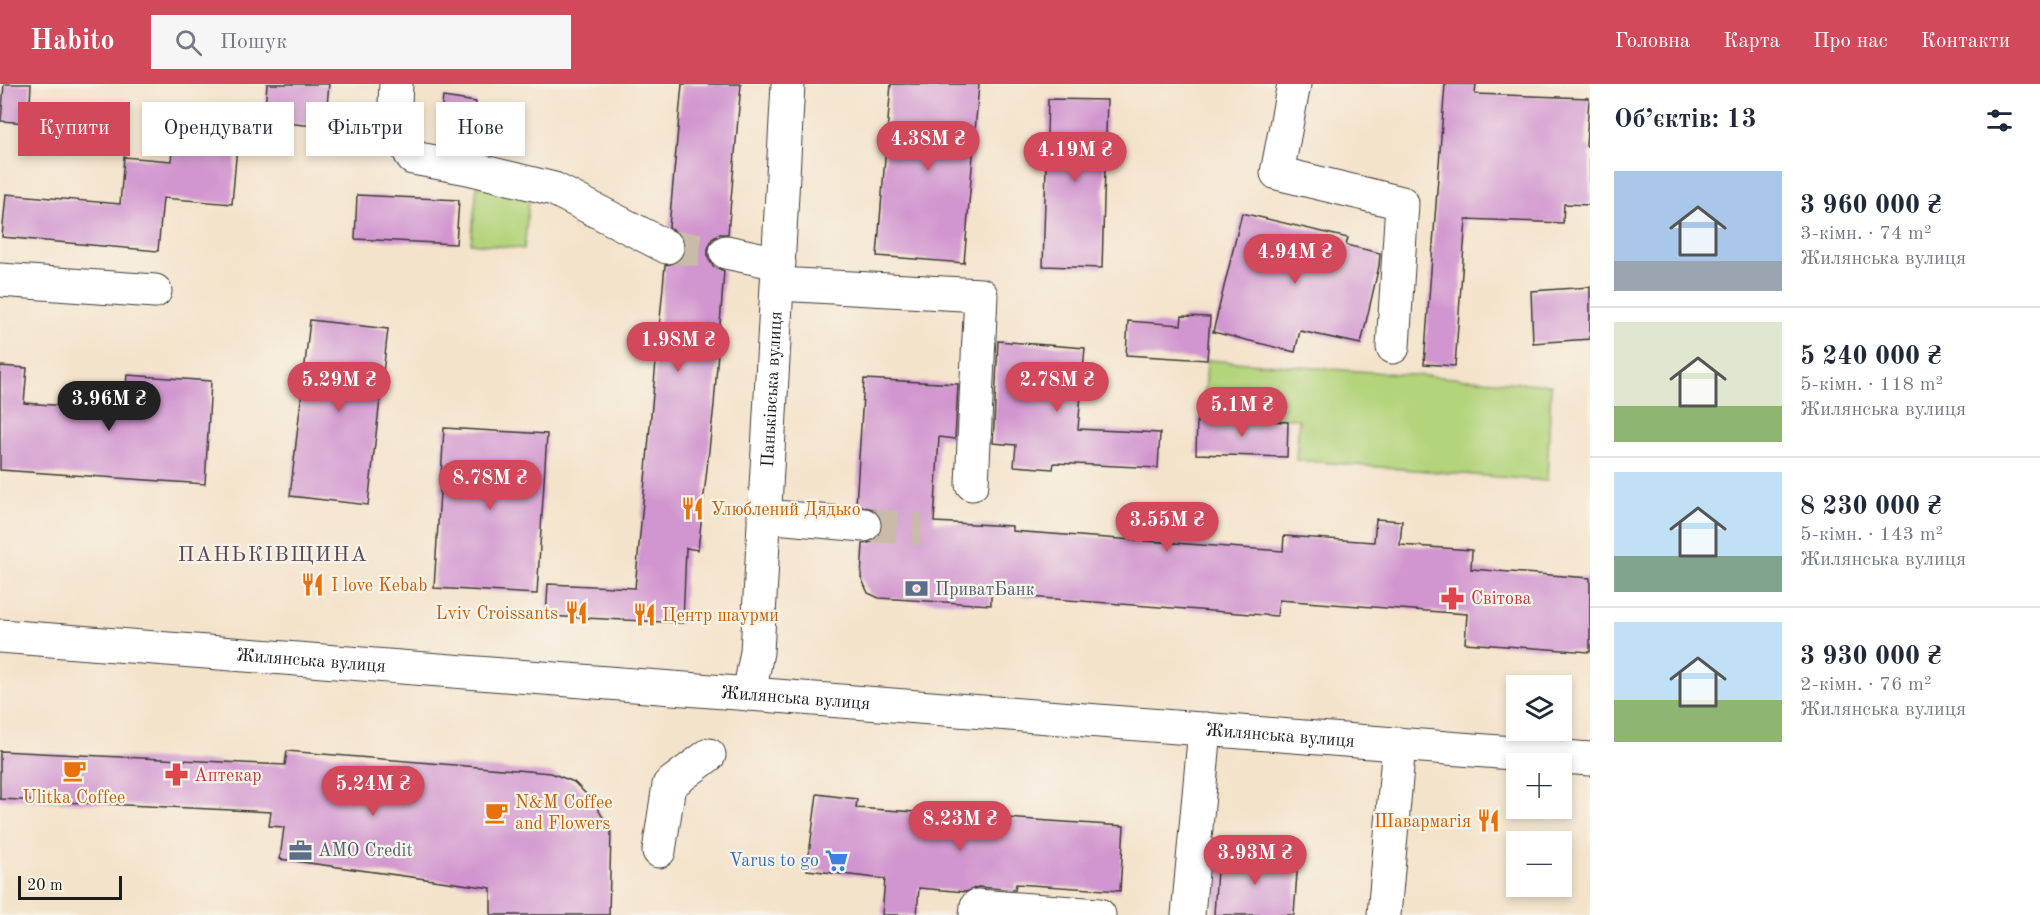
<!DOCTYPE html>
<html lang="uk">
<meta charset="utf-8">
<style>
body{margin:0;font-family:"Old Standard TT",serif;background:#f6f6f7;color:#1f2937;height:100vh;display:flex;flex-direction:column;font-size:22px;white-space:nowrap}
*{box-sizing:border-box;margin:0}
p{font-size:20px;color:#747a83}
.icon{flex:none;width:33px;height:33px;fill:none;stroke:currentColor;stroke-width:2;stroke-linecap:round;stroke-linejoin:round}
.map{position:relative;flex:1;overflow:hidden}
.details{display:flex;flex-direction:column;background:#fff;width:450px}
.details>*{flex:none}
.banner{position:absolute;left:18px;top:18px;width:570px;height:54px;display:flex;gap:12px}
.controls{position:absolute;left:1506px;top:591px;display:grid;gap:12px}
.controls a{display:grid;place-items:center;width:66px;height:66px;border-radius:0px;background:#fff;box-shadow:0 3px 9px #0003;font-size:30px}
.scale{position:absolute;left:18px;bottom:15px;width:104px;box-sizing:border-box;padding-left:6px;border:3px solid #1c1c1c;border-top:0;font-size:16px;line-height:21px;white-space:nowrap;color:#1c1c1c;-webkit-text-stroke:4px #f7f3e8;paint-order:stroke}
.price{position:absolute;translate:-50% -51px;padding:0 14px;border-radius:21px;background:#d1495b;color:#fff;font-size:20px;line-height:39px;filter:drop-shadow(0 2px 3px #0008)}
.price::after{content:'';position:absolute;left:50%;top:36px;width:18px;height:14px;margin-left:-9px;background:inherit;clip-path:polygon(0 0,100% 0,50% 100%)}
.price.current{background:#222;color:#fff}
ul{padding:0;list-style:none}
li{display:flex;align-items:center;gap:18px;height:150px;padding:0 24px}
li+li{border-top:2px solid #e0e1e3}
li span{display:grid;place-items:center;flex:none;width:168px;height:120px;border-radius:0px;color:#555}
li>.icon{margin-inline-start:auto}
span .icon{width:72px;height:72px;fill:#fffc;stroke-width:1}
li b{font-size:26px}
h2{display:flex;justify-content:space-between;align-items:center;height:72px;padding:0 24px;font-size:26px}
.chip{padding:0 21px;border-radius:0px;background:#fff;box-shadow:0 3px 9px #0003;font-size:21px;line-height:54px}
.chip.current{background:#d1495b;color:#fff}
header{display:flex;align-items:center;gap:36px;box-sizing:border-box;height:84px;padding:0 30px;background:#d1495b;color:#fff}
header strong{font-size:28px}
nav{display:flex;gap:33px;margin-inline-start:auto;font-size:21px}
.search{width:420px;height:54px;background:#f6f6f7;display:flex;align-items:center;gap:15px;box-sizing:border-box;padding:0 21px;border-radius:0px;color:#747a83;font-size:22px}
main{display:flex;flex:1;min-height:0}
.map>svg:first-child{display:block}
.green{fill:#b4d47c;stroke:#68784c;stroke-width:1.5}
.building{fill:#d195cf}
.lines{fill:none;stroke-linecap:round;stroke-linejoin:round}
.minor-tunnel{stroke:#c9bba8;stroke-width:33;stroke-dasharray:33 16;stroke-linecap:butt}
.minor-casing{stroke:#3c3a36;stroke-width:35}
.major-casing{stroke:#3c3a36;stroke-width:35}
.minor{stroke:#fff;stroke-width:33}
.major{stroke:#fff;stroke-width:33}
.labels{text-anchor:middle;stroke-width:4.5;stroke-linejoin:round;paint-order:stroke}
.street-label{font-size:18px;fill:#1c1c1c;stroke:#f7f3e8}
.food-label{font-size:18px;fill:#c56008;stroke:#f7f3e8;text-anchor:start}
.service-label{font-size:18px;fill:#4e5e75;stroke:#f7f3e8;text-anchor:start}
.health-label{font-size:18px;fill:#be3a42;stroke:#f7f3e8;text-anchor:start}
.shop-label{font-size:18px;fill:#366cbe;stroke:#f7f3e8;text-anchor:end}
.quarter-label{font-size:21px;letter-spacing:1.5px;fill:#5b465b;stroke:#f7f3e8}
</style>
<header>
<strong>Habito</strong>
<div class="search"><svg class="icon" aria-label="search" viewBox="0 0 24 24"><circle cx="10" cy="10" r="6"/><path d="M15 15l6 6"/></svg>Пошук</div>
<nav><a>Головна</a><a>Карта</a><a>Про нас</a><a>Контакти</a></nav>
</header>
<main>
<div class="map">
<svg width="1590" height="831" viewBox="0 0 1590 831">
<rect width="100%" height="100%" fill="#f7f3e8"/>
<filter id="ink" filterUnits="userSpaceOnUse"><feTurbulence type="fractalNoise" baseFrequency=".0167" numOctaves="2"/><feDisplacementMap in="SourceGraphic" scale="12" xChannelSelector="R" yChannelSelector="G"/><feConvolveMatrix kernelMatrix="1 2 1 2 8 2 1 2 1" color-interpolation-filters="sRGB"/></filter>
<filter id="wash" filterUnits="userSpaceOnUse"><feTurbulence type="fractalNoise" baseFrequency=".008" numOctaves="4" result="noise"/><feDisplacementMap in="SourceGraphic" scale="24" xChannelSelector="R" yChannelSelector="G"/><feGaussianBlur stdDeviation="1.35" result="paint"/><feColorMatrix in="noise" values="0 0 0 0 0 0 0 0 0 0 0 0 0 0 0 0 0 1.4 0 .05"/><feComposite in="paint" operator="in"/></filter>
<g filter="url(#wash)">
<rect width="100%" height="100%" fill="#f4e3cb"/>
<!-- green -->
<path class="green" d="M 477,102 L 530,107 L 524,165 L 471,159 Z
M 1207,276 L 1551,301 L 1547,397 L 1296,376 L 1299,335 L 1204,327 Z"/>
<g id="blocks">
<!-- building -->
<path class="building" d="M 4,0 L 31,0 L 29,39 L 1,37 Z
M 267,0 L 329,0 L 325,43 L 264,37 Z
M 682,0 L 741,0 L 728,150 L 720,150 L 712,155 L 708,165 L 708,174 L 713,182 L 724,187 L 714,321 L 698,466 L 686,464 L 683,539 L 546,532 L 548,500 L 635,504 L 665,181 L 678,178 L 684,171 L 686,163 L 682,152 L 669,143 Z
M 891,0 L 979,0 L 964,179 L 877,172 Z
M 1445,0 L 1476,0 L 1475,10 L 1589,14 L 1586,62 L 1590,62 L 1590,121 L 1564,120 L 1563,139 L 1466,135 L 1455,282 L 1424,280 Z
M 443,13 L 476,18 L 471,60 L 438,56 Z
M 1048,15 L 1107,16 L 1102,184 L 1043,182 Z
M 201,36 L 239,39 L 232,120 L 163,114 L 158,167 L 2,153 L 6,110 L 120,120 L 124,73 L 171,77 L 174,45 L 200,47 Z
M 357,111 L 459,116 L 456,160 L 355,155 Z
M 1242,129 L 1348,154 L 1346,161 L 1380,169 L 1379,182 L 1361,260 L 1300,247 L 1295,268 L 1213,248 Z
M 1590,203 L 1590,255 L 1533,259 L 1531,207 Z
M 1182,232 L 1210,233 L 1207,276 L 1126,271 L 1128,237 L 1181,241 Z
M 310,236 L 388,245 L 368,421 L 290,412 Z
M 998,257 L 1085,264 L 1078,345 L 1160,349 L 1158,384 L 1054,379 L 1053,385 L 1014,382 L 1016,361 L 993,359 Z
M 0,282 L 27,284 L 24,319 L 124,326 L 127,291 L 211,297 L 205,400 L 0,386 Z
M 864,295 L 958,300 L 955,355 L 939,353 L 934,438 L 1012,442 L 1012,447 L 1283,467 L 1284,452 L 1374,458 L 1376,435 L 1402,437 L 1400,461 L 1472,466 L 1471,485 L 1590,494 L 1590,568 L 1465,559 L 1467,530 L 1279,516 L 1277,532 L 991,510 L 991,521 L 879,514 L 868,509 L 861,493 L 863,460 L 872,458 L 879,452 L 883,442 L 881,434 L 875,426 L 856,421 Z
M 1197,334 L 1288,338 L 1287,373 L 1196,370 Z
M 444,344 L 547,350 L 537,510 L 434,504 Z
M 0,667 L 285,681 L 287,667 L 551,689 L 574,698 L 594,718 L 611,748 L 609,831 L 491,831 L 491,804 L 280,775 L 284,743 L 269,742 L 271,728 L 0,715 Z
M 817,710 L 857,715 L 856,724 L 1124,742 L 1120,807 L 1016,800 L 1015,806 L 978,803 L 966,808 L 919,804 L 917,831 L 882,831 L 885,795 L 807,786 Z
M 1218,770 L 1298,775 L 1294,831 L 1214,831 Z"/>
</g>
</g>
<g filter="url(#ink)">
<use href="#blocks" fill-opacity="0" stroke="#3c3a36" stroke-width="1.5"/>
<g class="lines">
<!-- minor-tunnel -->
<path class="minor-tunnel" d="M 667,163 L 726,168
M 864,441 L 921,445"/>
<defs>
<g id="minor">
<path d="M 396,0 L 394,38 L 413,74 L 468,84 L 554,105 L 667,163"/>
<path d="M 1294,0 L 1277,89 L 1402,119 L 1393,263"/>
<path d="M 726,168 L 779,179"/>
<path d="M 0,196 L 155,207"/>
<path d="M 778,200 L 981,211 L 972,400"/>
<path d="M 764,432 L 864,441"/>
<path id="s1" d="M 749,610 L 757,568 L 788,0"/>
<path d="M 659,767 L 669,701 L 709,671"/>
<path d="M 976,831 L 977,822 L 1099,831"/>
<path d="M 1188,831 L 1205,645"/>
<path d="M 1384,831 L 1399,660"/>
</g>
<g id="major">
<path id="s2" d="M 0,552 L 1590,675"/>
</g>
</defs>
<!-- minor casing -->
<use href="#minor" class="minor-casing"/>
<!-- major casing -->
<use href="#major" class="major-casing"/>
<!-- minor -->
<use href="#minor" class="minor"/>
<!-- major -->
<use href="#major" class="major"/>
</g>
</g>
<!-- icons -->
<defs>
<symbol id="restaurant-bare" viewBox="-9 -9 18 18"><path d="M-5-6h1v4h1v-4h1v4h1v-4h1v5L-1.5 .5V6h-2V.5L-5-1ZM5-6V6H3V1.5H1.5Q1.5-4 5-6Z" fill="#e8710a" stroke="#f7f3e8" stroke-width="2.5" paint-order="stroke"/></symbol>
<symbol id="bank-bare" viewBox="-9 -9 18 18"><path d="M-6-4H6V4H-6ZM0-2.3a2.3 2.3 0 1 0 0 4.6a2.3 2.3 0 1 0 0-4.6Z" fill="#5c6f8a" stroke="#f7f3e8" stroke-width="2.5" paint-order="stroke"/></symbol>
<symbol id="pharmacy-bare" viewBox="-9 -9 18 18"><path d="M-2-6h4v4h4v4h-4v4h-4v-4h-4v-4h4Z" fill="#e0444e" stroke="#f7f3e8" stroke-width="2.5" paint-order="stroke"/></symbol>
<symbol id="cafe-bare" viewBox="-9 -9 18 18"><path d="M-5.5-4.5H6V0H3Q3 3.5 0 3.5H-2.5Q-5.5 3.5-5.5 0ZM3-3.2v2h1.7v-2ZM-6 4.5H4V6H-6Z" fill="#e8710a" stroke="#f7f3e8" stroke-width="2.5" paint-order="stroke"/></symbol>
<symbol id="office-bare" viewBox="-9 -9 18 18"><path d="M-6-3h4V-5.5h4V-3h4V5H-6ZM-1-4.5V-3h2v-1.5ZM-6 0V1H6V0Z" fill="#5c6f8a" stroke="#f7f3e8" stroke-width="2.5" paint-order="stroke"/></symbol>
<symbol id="supermarket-bare" viewBox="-9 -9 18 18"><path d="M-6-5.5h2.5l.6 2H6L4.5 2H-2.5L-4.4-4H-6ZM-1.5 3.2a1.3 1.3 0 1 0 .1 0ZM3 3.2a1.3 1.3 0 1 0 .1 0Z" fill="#3f7fe0" stroke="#f7f3e8" stroke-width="2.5" paint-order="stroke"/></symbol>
</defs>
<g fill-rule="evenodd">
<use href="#restaurant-bare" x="676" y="408" width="33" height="33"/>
<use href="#restaurant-bare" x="296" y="484" width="33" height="33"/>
<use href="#bank-bare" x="900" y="488" width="33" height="33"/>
<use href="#pharmacy-bare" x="1436" y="498" width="33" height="33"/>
<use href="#restaurant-bare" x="560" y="512" width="33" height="33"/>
<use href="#restaurant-bare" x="628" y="514" width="33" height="33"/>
<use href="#cafe-bare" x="58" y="670" width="33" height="33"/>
<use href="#pharmacy-bare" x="160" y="674" width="33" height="33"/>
<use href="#cafe-bare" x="480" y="712" width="33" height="33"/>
<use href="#restaurant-bare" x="1472" y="720" width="33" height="33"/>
<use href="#office-bare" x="284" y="750" width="33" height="33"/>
<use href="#supermarket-bare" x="820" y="760" width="33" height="33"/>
</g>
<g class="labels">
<!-- street labels -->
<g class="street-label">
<text dy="6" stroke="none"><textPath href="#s1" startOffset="306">Паньківська вулиця</textPath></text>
<text dy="6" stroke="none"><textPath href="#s2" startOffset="312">Жилянська вулиця</textPath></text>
<text dy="6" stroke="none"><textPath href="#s2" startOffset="798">Жилянська вулиця</textPath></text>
<text dy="6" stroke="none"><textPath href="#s2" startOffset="1284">Жилянська вулиця</textPath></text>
</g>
<!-- food labels -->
<g class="food-label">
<text x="711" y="431">Улюблений Дядько</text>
<text x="331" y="507">I love Kebab</text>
<text x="558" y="535" text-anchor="end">Lviv Croissants</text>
<text x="662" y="537">Центр шаурми</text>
<text x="74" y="719" text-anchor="middle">Ulitka Coffee</text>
<text x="515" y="724">N&amp;M Coffee<tspan x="515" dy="21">and Flowers</tspan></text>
<text x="1471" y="743" text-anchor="end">Шавармагія</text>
</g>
<!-- service labels -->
<g class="service-label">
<text x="935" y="511">ПриватБанк</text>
<text x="318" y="772">AMO Credit</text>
</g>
<!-- health labels -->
<g class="health-label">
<text x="1471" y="520">Світова</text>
<text x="194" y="697">Аптекар</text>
</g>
<!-- shop labels -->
<g class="shop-label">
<text x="819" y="782">Varus to go</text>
</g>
<!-- quarter labels -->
<g class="quarter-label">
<text x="273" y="477">ПАНЬКІВЩИНА</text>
</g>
</g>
</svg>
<div class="controls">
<a><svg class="icon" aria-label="layers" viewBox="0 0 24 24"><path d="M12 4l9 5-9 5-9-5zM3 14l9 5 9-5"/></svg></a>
<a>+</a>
<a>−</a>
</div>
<div class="scale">20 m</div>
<b class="price" style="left:928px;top:88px">4.38M ₴</b>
<b class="price" style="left:1075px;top:99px">4.19M ₴</b>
<b class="price" style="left:1295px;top:201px">4.94M ₴</b>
<b class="price" style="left:678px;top:289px">1.98M ₴</b>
<b class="price" style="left:339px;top:329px">5.29M ₴</b>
<b class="price" style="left:1057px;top:329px">2.78M ₴</b>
<b class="price current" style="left:109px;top:348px">3.96M ₴</b>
<b class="price" style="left:1242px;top:354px">5.1M ₴</b>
<b class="price" style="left:490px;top:427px">8.78M ₴</b>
<b class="price" style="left:1167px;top:469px">3.55M ₴</b>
<b class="price" style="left:373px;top:733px">5.24M ₴</b>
<b class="price" style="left:960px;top:768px">8.23M ₴</b>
<b class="price" style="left:1255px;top:802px">3.93M ₴</b>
<div class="banner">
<a class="chip current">Купити</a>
<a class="chip">Орендувати</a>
<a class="chip">Фільтри</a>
<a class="chip">Нове</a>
</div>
</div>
<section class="details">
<h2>Об’єктів: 13<svg class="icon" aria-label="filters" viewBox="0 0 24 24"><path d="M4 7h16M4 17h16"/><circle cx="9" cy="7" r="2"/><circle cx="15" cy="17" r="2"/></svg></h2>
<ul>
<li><span style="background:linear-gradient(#a9c7e8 75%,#9aa5b1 0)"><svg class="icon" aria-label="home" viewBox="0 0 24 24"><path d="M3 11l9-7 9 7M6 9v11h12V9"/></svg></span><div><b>3 960 000 ₴</b><p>3-кімн. · 74 m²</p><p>Жилянська вулиця</p></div></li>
<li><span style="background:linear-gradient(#dfe7d0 70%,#8fb573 0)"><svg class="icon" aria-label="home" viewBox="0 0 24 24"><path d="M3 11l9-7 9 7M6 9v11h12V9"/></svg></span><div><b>5 240 000 ₴</b><p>5-кімн. · 118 m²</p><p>Жилянська вулиця</p></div></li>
<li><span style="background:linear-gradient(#bfe0f5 70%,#7fa58c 0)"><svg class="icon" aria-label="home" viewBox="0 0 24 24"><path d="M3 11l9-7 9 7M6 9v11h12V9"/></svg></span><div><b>8 230 000 ₴</b><p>5-кімн. · 143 m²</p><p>Жилянська вулиця</p></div></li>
<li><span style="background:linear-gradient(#bfe0f5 65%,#8fb573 0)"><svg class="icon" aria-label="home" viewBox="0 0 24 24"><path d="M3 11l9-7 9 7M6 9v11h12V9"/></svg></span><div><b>3 930 000 ₴</b><p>2-кімн. · 76 m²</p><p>Жилянська вулиця</p></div></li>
</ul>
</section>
</main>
